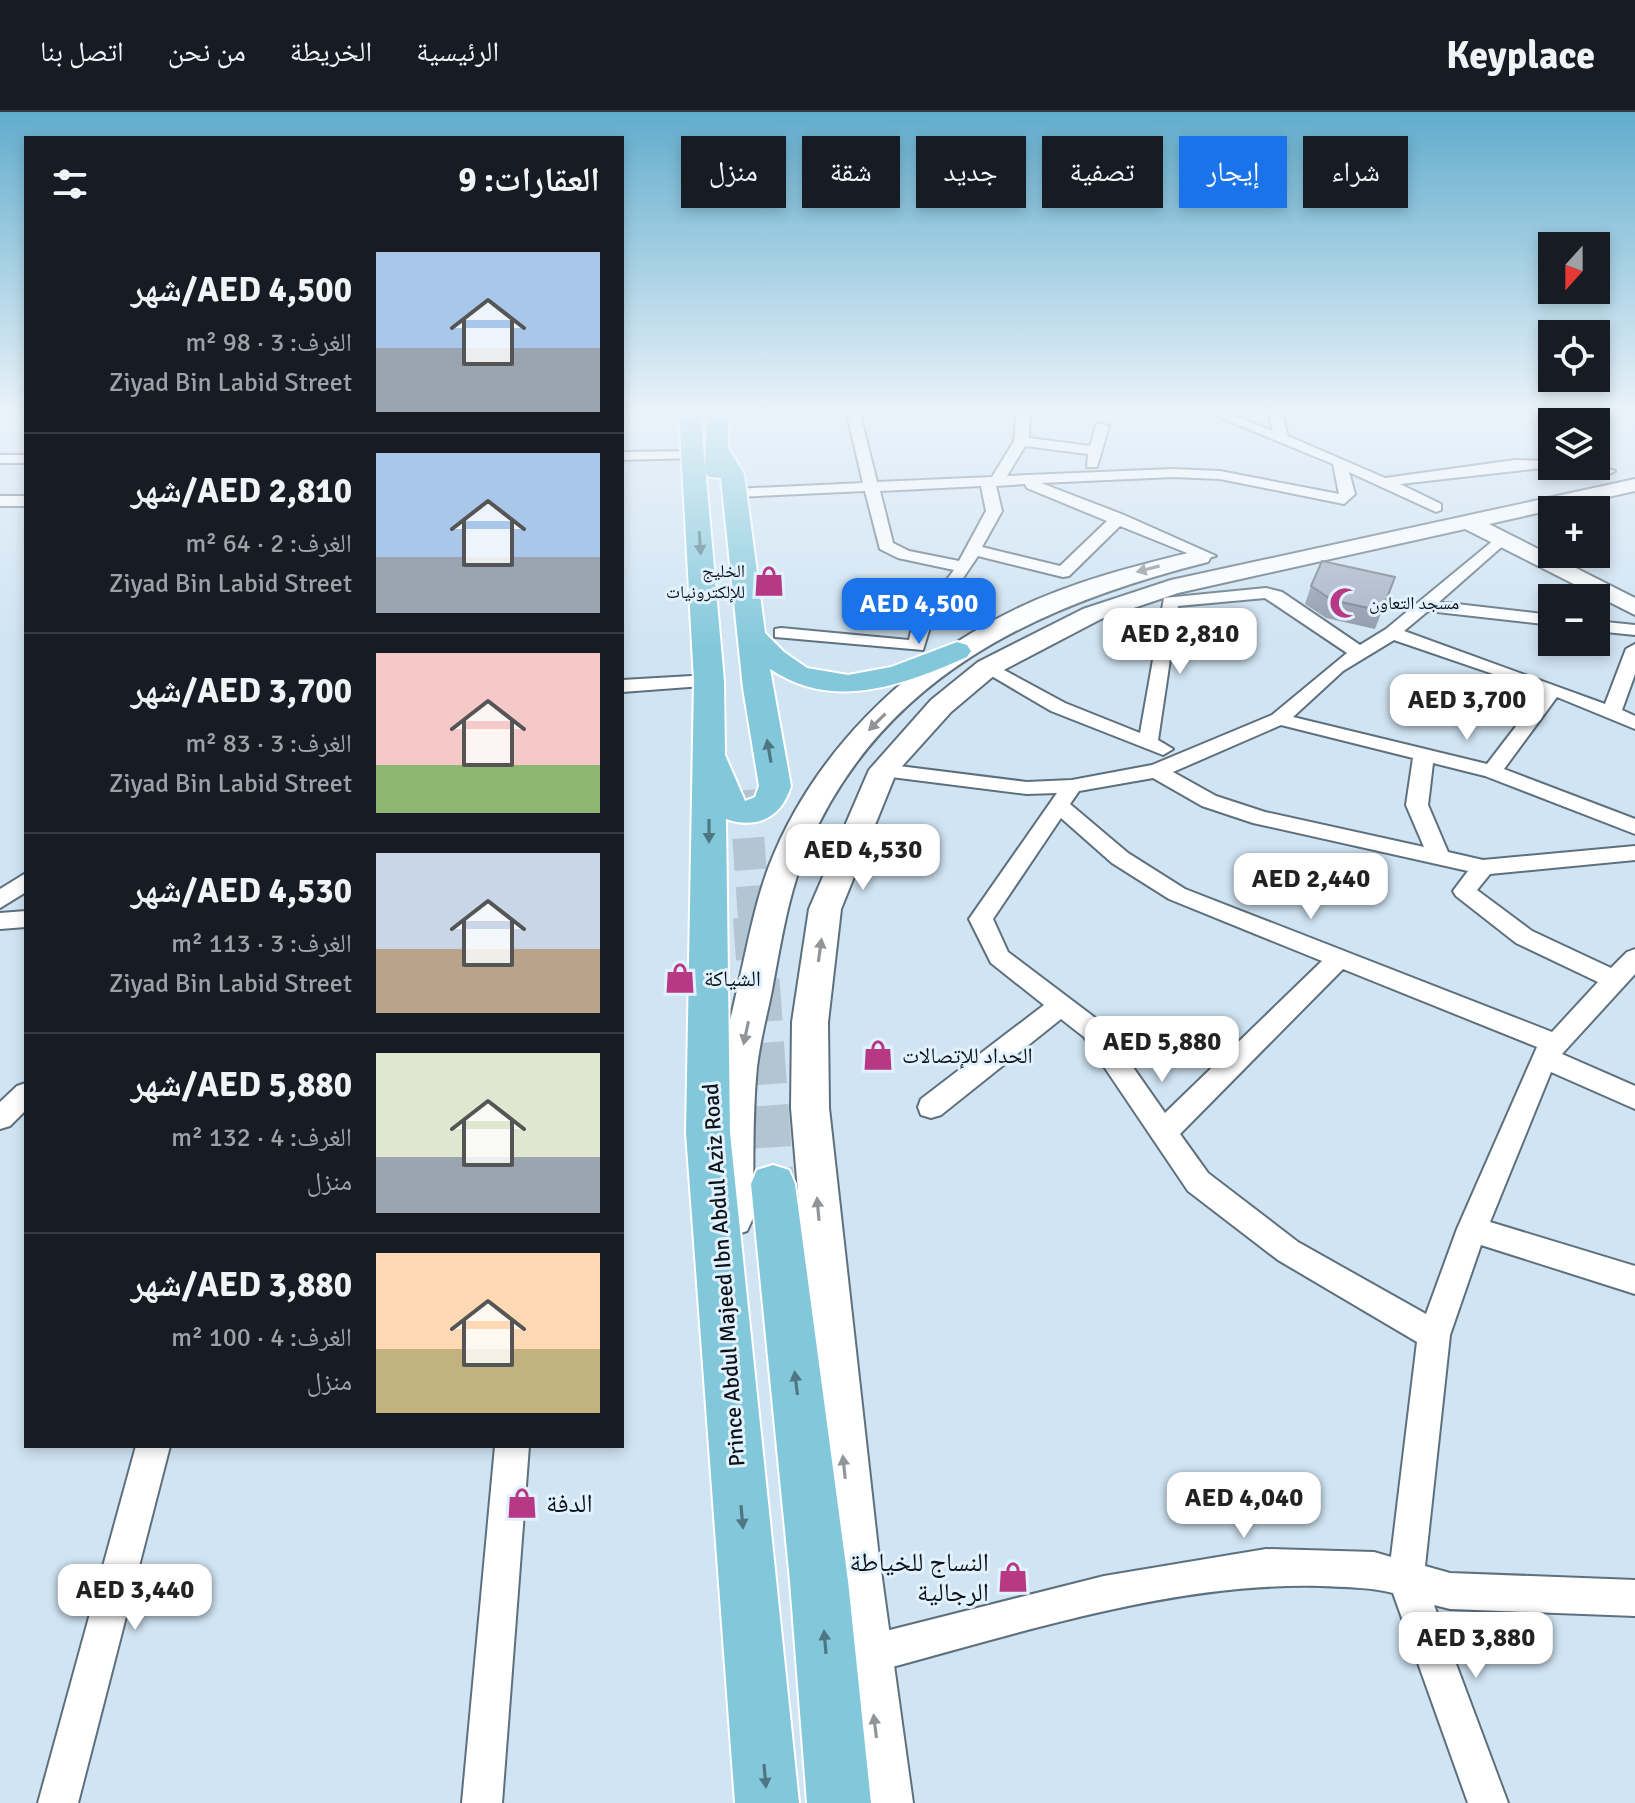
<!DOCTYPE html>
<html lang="ar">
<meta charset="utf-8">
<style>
body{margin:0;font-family:Signika,"Noto Naskh Arabic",sans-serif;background:#20242c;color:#f1f3f6;direction:rtl;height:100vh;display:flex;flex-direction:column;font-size:30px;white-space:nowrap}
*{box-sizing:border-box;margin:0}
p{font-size:26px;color:#9ea1a6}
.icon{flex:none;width:44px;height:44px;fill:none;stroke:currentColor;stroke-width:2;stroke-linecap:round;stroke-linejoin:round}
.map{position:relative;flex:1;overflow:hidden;direction:ltr}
.panel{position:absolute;left:24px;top:24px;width:600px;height:1312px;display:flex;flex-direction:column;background:#171b24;border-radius:0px;box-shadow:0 4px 12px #0003;direction:rtl}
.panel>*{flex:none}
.banner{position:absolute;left:648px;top:24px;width:760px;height:72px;direction:rtl;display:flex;gap:16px}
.needle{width:52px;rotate:201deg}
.tools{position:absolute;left:1538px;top:120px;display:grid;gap:16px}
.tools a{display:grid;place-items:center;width:72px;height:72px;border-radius:0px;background:#171b24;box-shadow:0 4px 12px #0003;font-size:40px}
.price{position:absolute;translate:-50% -68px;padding:0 18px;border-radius:16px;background:#fff;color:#222;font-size:26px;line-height:52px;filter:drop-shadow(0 2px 4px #0008)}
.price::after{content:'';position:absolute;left:50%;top:48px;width:24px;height:18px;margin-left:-12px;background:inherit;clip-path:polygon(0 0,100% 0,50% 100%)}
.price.active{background:#1a73e8;color:#fff}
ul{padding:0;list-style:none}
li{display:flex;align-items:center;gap:24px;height:200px;padding:0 24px}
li+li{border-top:2px solid #363941}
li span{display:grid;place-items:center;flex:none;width:224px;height:160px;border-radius:0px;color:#555}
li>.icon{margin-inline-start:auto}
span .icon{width:96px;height:96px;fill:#fffc;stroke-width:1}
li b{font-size:34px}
h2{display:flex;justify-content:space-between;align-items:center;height:96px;padding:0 24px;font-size:34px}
.pill{padding:0 28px;border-radius:0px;background:#171b24;box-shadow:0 4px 12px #0003;font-size:28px;line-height:72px}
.pill.active{background:#1a73e8;color:#fff}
header{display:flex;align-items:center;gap:48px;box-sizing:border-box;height:112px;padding:0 40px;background:#171b24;border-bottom:2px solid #363941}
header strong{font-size:38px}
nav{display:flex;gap:44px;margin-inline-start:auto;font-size:28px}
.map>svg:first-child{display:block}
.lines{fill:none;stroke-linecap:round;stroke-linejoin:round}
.primary-tunnel-far1{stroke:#b3c5d2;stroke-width:32;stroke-dasharray:32 16;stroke-linecap:butt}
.primary-tunnel{stroke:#b3c5d2;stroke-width:42;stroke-dasharray:42 21;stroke-linecap:butt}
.minor-casing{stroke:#5e707d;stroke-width:4}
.secondary-casing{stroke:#5e707d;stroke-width:4}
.primary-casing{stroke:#fff;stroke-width:4}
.minor{fill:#fff;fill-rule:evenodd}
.secondary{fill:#fff;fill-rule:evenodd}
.primary{fill:#83c8da;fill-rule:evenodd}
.wall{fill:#8f98a9}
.building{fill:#a6b1c4;stroke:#747c89;stroke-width:2}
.oneway{fill:#4e7783}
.oneway2{fill:#929598}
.labels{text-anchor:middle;stroke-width:6;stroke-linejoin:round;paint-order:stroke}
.far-poi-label{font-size:18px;fill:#0d1419;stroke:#e1f1fd;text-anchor:end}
.poi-label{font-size:22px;fill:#0d1419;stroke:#e1f1fd;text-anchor:start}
.street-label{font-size:22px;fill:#0d1419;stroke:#e1f1fd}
.near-poi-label{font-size:26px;fill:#0d1419;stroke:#e1f1fd;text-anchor:start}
</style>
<header>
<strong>Keyplace</strong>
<nav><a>الرئيسية</a><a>الخريطة</a><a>من نحن</a><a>اتصل بنا</a></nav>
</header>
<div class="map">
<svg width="1635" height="1691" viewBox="0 0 1635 1691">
<rect width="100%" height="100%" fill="#d0e4f3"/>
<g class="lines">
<!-- primary-tunnel-far1 -->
<path class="primary-tunnel-far1" d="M 745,678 L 754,807"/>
<!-- primary-tunnel -->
<path class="primary-tunnel" d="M 754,805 L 773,1072"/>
<defs>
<path id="minor" d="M 846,298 L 859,298 L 877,370 L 992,365 L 1014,329 L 1017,298 L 1030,298 L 1029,326 L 1090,334 L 1097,311 L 1109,314 L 1097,355 L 1087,355 L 1088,342 L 1025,334 L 1007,364 L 1173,357 L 1220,359 L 1339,382 L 1333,352 L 1202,298 L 1219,298 L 1273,319 L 1268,298 L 1281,298 L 1288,324 L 1385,366 L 1515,348 L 1552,349 L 1552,354 L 1559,354 L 1400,372 L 1441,392 L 1441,398 L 1436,400 L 1349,360 L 1355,382 L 1344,392 L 1220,367 L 1173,365 L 1041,371 L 1124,403 L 1216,444 L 1202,447 L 1120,414 L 1069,464 L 1063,465 L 978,444 L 930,515 L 923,538 L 775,525 L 775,517 L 781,516 L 909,528 L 912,515 L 954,458 L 898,446 L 880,437 L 865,379 L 734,385 L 727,381 L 734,377 L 863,371 ZM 1025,372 L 1027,376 L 1107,409 L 1060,454 L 982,435 L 1002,399 L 996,374 ZM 981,374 L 986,399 L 959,449 L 909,439 L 893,431 L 880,379 Z
M 698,339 L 700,342 L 693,346 L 622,348 L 622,340 Z
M 0,343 L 26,343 L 26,351 L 0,351 Z
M 1596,353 L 1615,359 C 1605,367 1569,362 1559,354 Z
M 0,384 L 26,384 L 26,394 L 0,394 Z
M 1500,423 L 1506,425 L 1506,431 L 1439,490 L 1552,503 L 1552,513 L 1428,499 L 1404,519 L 1605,592 L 1626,537 L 1635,532 L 1635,562 L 1622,598 L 1635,604 L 1635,617 L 1557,585 L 1504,657 L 1635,707 L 1635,722 L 1485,664 L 1433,651 L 1428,693 L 1448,740 L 1483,748 L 1635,734 L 1635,748 L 1490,762 L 1477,778 L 1532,819 L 1611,856 L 1627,840 L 1635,837 L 1635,862 L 1562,942 L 1635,974 L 1635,997 L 1551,960 L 1490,1110 L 1635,1154 L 1635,1182 L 1481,1133 L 1450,1223 L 1425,1454 L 1450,1461 L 1635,1468 L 1635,1504 L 1450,1497 L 1434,1493 L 1508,1691 L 1468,1691 L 1393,1481 C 1369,1475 1345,1475 1320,1474 C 1170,1470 1011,1524 866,1562 L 853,1556 L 847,1543 L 853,1530 L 866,1524 L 1104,1464 L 1266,1437 L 1374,1440 L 1391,1445 L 1417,1230 L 1278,1148 L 1188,1079 L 1084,925 L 1061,907 L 941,1003 L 931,1006 L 921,1003 L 918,995 L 921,987 L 1044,893 L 991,851 L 969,807 L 1057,681 L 1027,682 L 883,664 L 873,658 L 883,652 L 1027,670 L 1072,668 L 1152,653 L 1272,603 L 1347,541 L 1265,486 L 1178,494 L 1158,628 L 1173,637 L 1163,643 L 1051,599 L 978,556 L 981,552 L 993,552 L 1065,591 L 1140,621 L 1164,486 L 1266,476 L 1282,480 L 1360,533 L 1386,517 ZM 1394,528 L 1543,579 L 1487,652 L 1293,605 L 1343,559 ZM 1281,613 L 1413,646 L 1406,693 L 1424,735 L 1265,700 L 1216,684 L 1173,660 ZM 1153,666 L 1202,694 L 1253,711 L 1468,759 L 1453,779 L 1456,784 L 1516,831 L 1598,870 L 1552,920 L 1185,777 L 1128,741 L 1070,692 L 1079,679 ZM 1061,706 L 1112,751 L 1169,787 L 1322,849 L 1165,1001 L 1102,911 L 1008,840 L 993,807 ZM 1343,857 L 1537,935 L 1457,1117 L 1426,1202 L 1298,1130 L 1208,1061 L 1180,1022 Z
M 1596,509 L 1635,513 L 1635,523 L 1596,519 Z
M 709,563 L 718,569 L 716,573 L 622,580 L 622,568 Z
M 26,761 L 26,780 L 0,796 L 0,777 Z
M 26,799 L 26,815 L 0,817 L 0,801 Z
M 26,971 L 26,998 L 10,1014 L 0,1017 L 0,990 L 17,974 Z
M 136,1334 L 170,1334 L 78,1691 L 38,1691 Z
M 495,1334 L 529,1334 L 502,1691 L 462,1691 Z"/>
<path id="secondary" d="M 1635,367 L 1635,379 L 1489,412 L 1635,486 L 1635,503 L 1465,417 L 1178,481 L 1101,507 L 996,562 L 951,600 L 896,661 L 841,797 L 828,910 L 829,996 L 878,1437 L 913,1691 L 855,1691 L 828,1437 L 791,996 L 792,910 L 809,797 L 869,658 L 931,588 L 978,550 L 1083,497 L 1171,468 Z
M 1200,438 L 1211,445 L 1208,450 C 1037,493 881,564 807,737 C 788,782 781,831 772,878 C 767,903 760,929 757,955 C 752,1005 754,1056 753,1106 L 747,1119 L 732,1124 L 717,1119 L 711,1106 C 714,1056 713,1005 720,955 C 724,929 732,903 737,878 C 747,836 754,794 769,754 C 812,643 904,552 1010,500 C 1070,470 1135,454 1200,438 Z"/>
<path id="primary" d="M 679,298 L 700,298 L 724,569 L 725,643 L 745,689 L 755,685 L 759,674 L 743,576 L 721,366 L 709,365 L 705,360 L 707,298 L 728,298 L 728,336 L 744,362 L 765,521 L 784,540 L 807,556 L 848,563 L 891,555 L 957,530 L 967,533 L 971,539 L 967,545 C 903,573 834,600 770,557 L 791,674 C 782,705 757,718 726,707 L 730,1021 L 799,1691 L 735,1691 L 686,1021 L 694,569 Z
M 773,1053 L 789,1058 L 795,1072 L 848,1469 L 871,1691 L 807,1691 L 790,1469 L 751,1072 L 757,1058 Z"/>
</defs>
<!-- minor casing -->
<use href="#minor" class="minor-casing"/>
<!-- secondary casing -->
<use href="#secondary" class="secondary-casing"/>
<!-- primary casing -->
<use href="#primary" class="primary-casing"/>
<!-- minor -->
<use href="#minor" class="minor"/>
<!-- secondary -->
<use href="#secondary" class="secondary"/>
<!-- primary -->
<use href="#primary" class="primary"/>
</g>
<!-- wall -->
<path class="wall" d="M 1395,465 L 1375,517 L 1326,506 L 1305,492 L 1311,474 Z"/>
<!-- building -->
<path class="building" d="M 1322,449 L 1395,465 L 1382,499 L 1332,488 L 1311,474 Z"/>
<!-- one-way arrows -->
<defs><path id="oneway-solid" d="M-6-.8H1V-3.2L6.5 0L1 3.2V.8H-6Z" transform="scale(2)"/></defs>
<g class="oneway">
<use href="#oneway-solid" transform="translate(700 431) rotate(86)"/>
<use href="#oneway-solid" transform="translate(769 639) rotate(-100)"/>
<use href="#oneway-solid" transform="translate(709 719) rotate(90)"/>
<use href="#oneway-solid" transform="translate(796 1271) rotate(-97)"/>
<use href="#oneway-solid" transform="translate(742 1405) rotate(85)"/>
<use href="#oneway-solid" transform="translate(825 1530) rotate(-95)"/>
<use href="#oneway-solid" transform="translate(765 1664) rotate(85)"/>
</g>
<g class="oneway2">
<use href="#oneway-solid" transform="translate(1148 457) rotate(165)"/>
<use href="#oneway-solid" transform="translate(877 610) rotate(135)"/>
<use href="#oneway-solid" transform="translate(820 838) rotate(-82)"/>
<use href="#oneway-solid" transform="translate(746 921) rotate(102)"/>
<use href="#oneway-solid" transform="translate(818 1097) rotate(-95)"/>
<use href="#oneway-solid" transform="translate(844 1355) rotate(-96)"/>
<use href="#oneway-solid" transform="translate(875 1614) rotate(-97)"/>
</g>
<!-- sky -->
<linearGradient id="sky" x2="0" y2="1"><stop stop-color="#61accc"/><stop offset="0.56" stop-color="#eaf3fa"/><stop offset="1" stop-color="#eaf3fa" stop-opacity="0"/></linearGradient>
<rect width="1635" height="534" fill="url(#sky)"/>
<!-- icons -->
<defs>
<symbol id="shop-bare" viewBox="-9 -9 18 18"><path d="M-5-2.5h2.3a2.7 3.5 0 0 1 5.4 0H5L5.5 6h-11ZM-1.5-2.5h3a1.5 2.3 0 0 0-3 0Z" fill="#b73885" stroke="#e1f1fd" stroke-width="2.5" paint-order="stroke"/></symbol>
<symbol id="mosque-bare" viewBox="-9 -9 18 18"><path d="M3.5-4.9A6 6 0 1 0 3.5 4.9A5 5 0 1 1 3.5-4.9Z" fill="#b73885" stroke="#e1f1fd" stroke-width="2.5" paint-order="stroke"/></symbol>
</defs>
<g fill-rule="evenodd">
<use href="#shop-bare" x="747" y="447" width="44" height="44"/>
<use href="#mosque-bare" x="1323" y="469" width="44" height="44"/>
<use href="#shop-bare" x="658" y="844" width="44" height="44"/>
<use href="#shop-bare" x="856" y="921" width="44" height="44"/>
<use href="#shop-bare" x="500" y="1369" width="44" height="44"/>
<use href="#shop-bare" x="991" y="1443" width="44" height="44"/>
</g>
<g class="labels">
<!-- far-poi labels -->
<g class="far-poi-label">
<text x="745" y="465">الخليج<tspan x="745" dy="21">للإلكترونيات</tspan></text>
<text x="1369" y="497" text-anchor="start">مسجد التعاون</text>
</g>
<!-- poi labels -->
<g class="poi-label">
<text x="704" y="874">الشياكة</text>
<text x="902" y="951">الحداد للإتصالات</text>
</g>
<!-- street labels -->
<g class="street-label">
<text transform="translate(723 1163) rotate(-94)" y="8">Prince Abdul Majeed Ibn Abdul Aziz Road</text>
</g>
<!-- near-poi labels -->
<g class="near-poi-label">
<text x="546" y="1400">الدفة</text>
<text x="989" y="1459" text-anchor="end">النساج للخياطة<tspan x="989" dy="30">الرجالية</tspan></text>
</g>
</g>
</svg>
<div class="tools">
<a><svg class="needle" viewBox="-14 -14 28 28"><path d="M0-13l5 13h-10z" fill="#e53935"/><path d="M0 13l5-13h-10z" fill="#9ea1a6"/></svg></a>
<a><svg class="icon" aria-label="locate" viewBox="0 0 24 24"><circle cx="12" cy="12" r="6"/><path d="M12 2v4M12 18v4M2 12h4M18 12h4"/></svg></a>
<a><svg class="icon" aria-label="layers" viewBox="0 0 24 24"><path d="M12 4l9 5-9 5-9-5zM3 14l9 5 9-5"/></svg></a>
<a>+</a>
<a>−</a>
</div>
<b class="price active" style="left:919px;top:534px">AED 4,500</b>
<b class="price" style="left:1180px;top:564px">AED 2,810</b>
<b class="price" style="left:1467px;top:630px">AED 3,700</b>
<b class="price" style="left:863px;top:780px">AED 4,530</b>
<b class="price" style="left:1311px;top:809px">AED 2,440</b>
<b class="price" style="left:1162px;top:972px">AED 5,880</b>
<b class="price" style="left:1244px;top:1428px">AED 4,040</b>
<b class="price" style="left:135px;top:1520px">AED 3,440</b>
<b class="price" style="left:1476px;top:1568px">AED 3,880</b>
<div class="banner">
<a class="pill">شراء</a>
<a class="pill active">إيجار</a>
<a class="pill">تصفية</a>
<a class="pill">جديد</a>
<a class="pill">شقة</a>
<a class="pill">منزل</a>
</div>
<section class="panel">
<h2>العقارات: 9<svg class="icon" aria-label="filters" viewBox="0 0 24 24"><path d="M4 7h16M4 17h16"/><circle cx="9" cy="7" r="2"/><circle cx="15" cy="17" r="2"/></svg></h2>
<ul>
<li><span style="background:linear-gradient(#a9c7e8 60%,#9aa5b1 0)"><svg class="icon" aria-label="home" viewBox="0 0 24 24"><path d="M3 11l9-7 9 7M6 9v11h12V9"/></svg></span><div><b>AED 4,500/شهر</b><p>الغرف: 3 · 98 m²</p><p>Ziyad Bin Labid Street</p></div></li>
<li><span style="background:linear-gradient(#a9c7e8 65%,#9aa5b1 0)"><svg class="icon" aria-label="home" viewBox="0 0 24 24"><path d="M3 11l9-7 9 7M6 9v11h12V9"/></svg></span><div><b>AED 2,810/شهر</b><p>الغرف: 2 · 64 m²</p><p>Ziyad Bin Labid Street</p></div></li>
<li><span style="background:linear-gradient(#f6c9c9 70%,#8fb573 0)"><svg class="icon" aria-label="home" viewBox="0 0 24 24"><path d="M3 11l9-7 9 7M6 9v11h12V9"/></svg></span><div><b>AED 3,700/شهر</b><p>الغرف: 3 · 83 m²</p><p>Ziyad Bin Labid Street</p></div></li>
<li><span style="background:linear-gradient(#c9d6e8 60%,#b9a48a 0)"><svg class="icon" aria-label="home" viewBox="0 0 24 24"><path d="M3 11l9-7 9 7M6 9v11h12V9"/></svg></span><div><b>AED 4,530/شهر</b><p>الغرف: 3 · 113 m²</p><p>Ziyad Bin Labid Street</p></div></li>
<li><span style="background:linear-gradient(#dfe7d0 65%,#9aa5b1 0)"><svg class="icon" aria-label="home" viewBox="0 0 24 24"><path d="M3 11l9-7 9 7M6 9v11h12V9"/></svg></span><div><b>AED 5,880/شهر</b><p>الغرف: 4 · 132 m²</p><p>منزل</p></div></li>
<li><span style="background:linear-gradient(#ffd9b3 60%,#c2b280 0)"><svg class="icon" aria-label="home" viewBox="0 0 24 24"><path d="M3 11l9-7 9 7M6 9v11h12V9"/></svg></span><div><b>AED 3,880/شهر</b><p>الغرف: 4 · 100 m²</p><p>منزل</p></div></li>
</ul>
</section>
</div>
